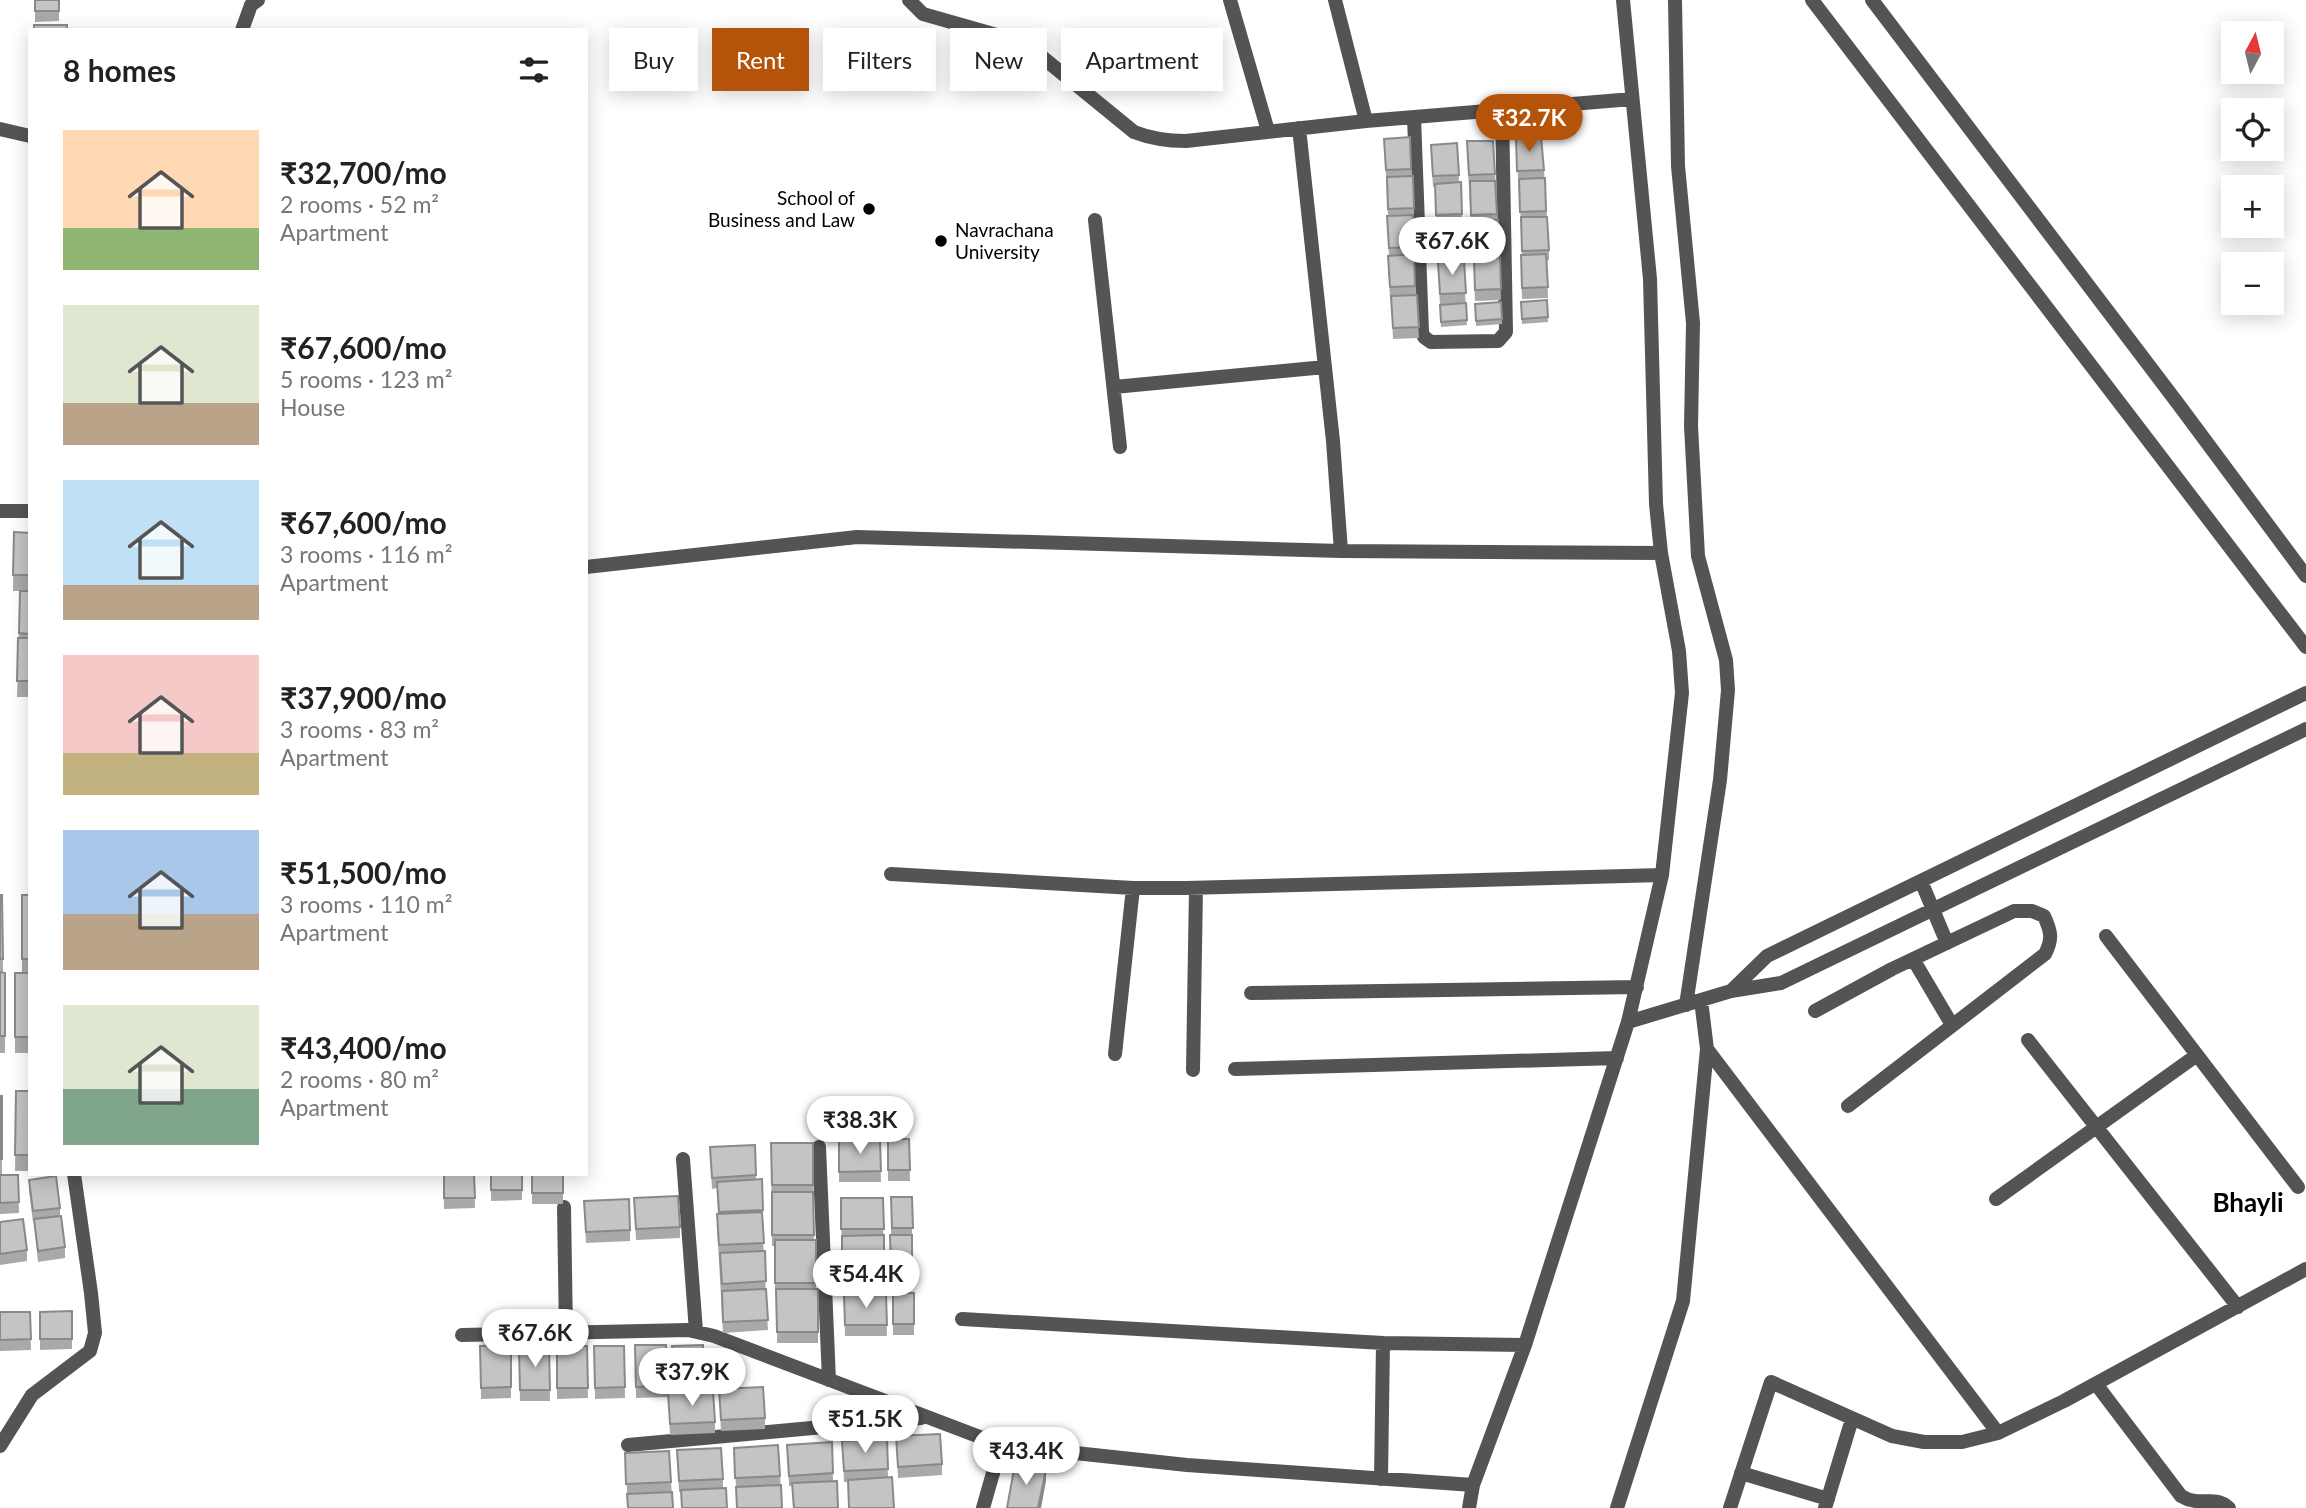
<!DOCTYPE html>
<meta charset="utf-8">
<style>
body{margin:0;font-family:Lato,sans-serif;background:#f2f2f2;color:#222;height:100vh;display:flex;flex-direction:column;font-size:26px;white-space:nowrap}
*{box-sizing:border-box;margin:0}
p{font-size:23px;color:#767676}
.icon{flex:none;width:38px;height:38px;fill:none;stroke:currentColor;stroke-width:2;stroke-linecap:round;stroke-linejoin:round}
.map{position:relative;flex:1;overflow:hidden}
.panel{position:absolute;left:28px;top:28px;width:560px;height:1148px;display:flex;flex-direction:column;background:#fff;border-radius:0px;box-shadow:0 4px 18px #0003}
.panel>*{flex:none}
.guide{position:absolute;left:609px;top:28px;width:665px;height:63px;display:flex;gap:14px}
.needle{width:46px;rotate:7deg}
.buttons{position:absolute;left:2221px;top:21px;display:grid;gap:14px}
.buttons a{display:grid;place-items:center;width:63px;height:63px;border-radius:0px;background:#fff;box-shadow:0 4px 18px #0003;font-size:35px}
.price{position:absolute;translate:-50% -60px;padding:0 16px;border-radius:24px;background:#fff;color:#222;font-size:23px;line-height:46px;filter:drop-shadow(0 2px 4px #0008)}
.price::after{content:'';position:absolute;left:50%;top:42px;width:21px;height:16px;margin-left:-10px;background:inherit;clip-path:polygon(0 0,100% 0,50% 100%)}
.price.active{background:#b45309;color:#fff}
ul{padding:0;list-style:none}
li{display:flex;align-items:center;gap:21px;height:175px;padding:0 35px}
li span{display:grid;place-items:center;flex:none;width:196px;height:140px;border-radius:0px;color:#555}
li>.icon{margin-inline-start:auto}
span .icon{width:84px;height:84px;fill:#fffc;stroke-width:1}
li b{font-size:30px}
h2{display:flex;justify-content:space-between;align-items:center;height:84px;padding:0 35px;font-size:30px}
.pill{padding:0 24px;border-radius:0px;background:#fff;box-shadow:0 4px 18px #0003;font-size:24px;line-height:63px}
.pill.active{background:#b45309;color:#fff}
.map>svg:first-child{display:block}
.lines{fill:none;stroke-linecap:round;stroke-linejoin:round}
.minor{stroke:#545454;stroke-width:14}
.wall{fill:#a9a9a9}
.shaded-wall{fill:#898989}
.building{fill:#c4c4c4;stroke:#898989;stroke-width:2}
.poi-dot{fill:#000;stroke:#fff;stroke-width:2.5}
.labels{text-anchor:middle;stroke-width:6;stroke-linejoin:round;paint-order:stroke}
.poi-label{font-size:19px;fill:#000;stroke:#fff;text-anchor:end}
.district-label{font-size:26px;font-weight:bold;fill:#000;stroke:#fff}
</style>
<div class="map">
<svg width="2306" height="1508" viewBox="0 0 2306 1508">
<rect width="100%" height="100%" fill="#fff"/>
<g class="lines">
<!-- minor -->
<path class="minor" d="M 909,0 L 923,14 L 1025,43 L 1134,132 C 1152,139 1167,141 1186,141 L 1366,121 L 1632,99
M 1230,0 L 1268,131
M 1335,0 L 1366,121
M 1675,0 L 1678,166 L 1693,323 L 1691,426 L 1698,556 L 1726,660 L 1728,690 L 1720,780 L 1686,1005
M 1812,0 L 2306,647
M 1872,0 L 2179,405 L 2306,576
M 242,30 L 251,5 L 258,0
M 1414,117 L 1422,332 L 1424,337 L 1431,342 L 1498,341 L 1506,332 L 1502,110
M 1299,128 L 1333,441 L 1341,551
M 0,129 L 30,136
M 1095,220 L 1120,447
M 1114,387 L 1325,367
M 0,511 L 30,511
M 586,567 L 857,537 L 1341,551 L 1661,553
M 891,874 L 1133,888 L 1186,888 L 1662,875
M 1921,881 L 1947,943
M 2106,936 L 2298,1187
M 1913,959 L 1952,1025
M 1731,991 L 1767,956 L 2306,693
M 1251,993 L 1637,987
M 1815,1011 L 1892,969 L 2014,911 L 2032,911 L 2044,916 C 2051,931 2053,939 2045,954 L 1848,1106
M 1628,1022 L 1731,991 L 1781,983 L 2306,729
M 2028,1040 L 2238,1307
M 1707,1049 L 1998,1433
M 1115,1054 L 1133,888
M 1235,1069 L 1617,1058
M 1193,1070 L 1196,888
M 819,1147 L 829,1380
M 683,1159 L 696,1331
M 1996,1199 L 2197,1055
M 564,1207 L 566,1332
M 962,1319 L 1383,1343 L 1525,1345
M 462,1335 L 688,1330 L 714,1336 L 1001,1445 L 1187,1465 L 1473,1485
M 2096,1384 L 2181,1496 C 2201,1508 2214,1494 2229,1508
M 628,1445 L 921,1418
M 0,1446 L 32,1395 L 90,1351 L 95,1333 L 91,1293 L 74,1174
M 1741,1473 L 1828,1499
M 1381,1479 L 1383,1343
M 983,1508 L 1001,1445
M 1469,1508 L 1473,1485 L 1525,1345 L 1628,1022 L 1662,875 L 1682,693 L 1679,651 L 1661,553 L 1656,504 L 1650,279 L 1623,0
M 1617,1508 L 1683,1301 L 1707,1049 L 1701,1000
M 1730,1508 L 1771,1382 L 1892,1436 L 1924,1442 L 1962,1442 L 1998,1433 L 2064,1401 L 2306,1269
M 1825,1508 L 1852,1419"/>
</g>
<!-- wall -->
<path class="wall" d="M 35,0 L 59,0 L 59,21 L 35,22 Z
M 1410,137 L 1414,208 L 1414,218 L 1413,218 L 1414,258 L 1419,338 L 1393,339 L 1391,298 L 1390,298 L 1388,266 L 1389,256 L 1387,216 L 1388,216 L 1384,139 Z
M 1493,141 L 1498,220 L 1501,300 L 1475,301 L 1472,226 L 1471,226 L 1467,152 Z
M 1457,143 L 1459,182 L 1462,214 L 1462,225 L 1461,225 L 1463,261 L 1467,325 L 1441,327 L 1440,311 L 1456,304 L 1440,305 L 1438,265 L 1437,265 L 1435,234 L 1436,223 L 1435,187 L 1433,187 L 1431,156 Z
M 1516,148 L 1544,170 L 1549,250 L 1549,260 L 1547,261 L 1548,298 L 1522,299 L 1521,265 L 1522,255 L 1521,223 Z
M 1547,300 L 1548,322 L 1522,324 L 1521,302 Z
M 1501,302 L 1502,324 L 1476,326 L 1475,304 Z
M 14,532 L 30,533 L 30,697 L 17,697 L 20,591 L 13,591 Z
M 0,895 L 2,895 L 3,972 L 5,973 L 5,1053 L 0,1053 Z
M 22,895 L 30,895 L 30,1053 L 15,1053 L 15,973 L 22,973 Z
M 16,1091 L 30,1091 L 30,1171 L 15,1171 Z
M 0,1096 L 2,1096 L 2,1175 L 18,1175 L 19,1213 L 0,1214 Z
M 888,1139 L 909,1139 L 910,1181 L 888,1181 Z
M 839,1141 L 880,1141 L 881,1182 L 839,1182 Z
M 771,1143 L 813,1143 L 814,1240 L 816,1240 L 816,1289 L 818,1289 L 818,1343 L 777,1343 L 777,1294 L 775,1294 L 775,1246 L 772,1246 Z
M 755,1145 L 756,1179 L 763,1210 L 763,1221 L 762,1221 L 768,1330 L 723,1333 L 717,1225 L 717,1214 L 718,1214 L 717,1188 L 712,1189 L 710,1147 Z
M 443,1174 L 474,1174 L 475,1208 L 444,1209 Z
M 491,1174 L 522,1174 L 522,1200 L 491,1201 Z
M 532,1174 L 563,1174 L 563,1204 L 532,1204 Z
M 29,1180 L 60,1208 L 60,1216 L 65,1247 L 65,1258 L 38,1262 L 34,1222 L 33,1222 L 29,1191 Z
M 891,1197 L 912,1197 L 912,1276 L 891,1277 Z
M 634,1198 L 680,1227 L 680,1238 L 636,1240 Z
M 841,1198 L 883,1198 L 884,1277 L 842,1277 Z
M 584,1201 L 630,1230 L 630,1241 L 586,1243 Z
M 0,1222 L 27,1250 L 27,1261 L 0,1265 Z
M 893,1293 L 914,1293 L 914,1335 L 893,1335 Z
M 844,1295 L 886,1295 L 887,1336 L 845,1336 Z
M 72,1311 L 72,1349 L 40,1350 L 40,1312 Z
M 0,1312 L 30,1312 L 31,1350 L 0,1351 Z
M 511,1345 L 511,1398 L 481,1399 L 480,1346 Z
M 635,1345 L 666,1345 L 667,1397 L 636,1398 Z
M 703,1345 L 703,1392 L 715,1422 L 715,1433 L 670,1435 L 668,1393 L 673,1393 L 672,1346 Z
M 557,1346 L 587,1346 L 588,1398 L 557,1399 Z
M 594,1346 L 624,1346 L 625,1398 L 595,1399 Z
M 549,1348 L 550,1401 L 520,1401 L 519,1349 Z
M 719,1389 L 765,1418 L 765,1429 L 721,1431 Z
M 896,1436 L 942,1464 L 942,1475 L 898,1478 Z
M 887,1438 L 888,1478 L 894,1508 L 849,1508 L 848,1482 L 844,1482 L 842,1441 Z
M 832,1442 L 833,1481 L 838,1508 L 793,1508 L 792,1486 L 789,1486 L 787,1445 Z
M 734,1448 L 780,1476 L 782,1508 L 737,1508 Z
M 677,1450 L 723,1479 L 723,1488 L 727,1508 L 682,1508 L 681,1492 L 679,1492 Z
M 625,1453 L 671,1482 L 673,1508 L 628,1508 Z"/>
<!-- shaded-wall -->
<path class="shaded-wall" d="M 1046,1470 L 1046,1481 L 1041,1508 L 1038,1508 Z"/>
<!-- building -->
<path class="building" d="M 35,0 L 59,0 L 59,11 L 35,11 Z
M 34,25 L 67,25 L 67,30 L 34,30 Z
M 1410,137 L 1411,169 L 1386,170 L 1384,139 Z
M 1516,137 L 1541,137 L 1544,170 L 1517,171 Z
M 1467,141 L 1493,141 L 1495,174 L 1469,175 Z
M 1457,143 L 1459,175 L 1433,176 L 1431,145 Z
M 1413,176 L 1414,208 L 1388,209 L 1387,177 Z
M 1545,178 L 1546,211 L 1520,212 L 1519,179 Z
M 1470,181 L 1495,181 L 1497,214 L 1471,215 Z
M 1461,182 L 1462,214 L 1436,215 L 1435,184 Z
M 1413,215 L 1414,247 L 1389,248 L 1387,216 Z
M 1521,217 L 1547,217 L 1549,250 L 1522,251 Z
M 1472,220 L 1498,220 L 1500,253 L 1474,254 Z
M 1461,221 L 1463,253 L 1437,254 L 1435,223 Z
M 1414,254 L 1415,286 L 1390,287 L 1388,256 Z
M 1546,254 L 1548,287 L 1522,288 L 1521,255 Z
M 1500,257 L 1501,289 L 1475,290 L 1474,258 Z
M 1464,261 L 1466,293 L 1440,294 L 1438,262 Z
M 1417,295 L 1419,327 L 1393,328 L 1391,296 Z
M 1547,300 L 1548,317 L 1522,319 L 1521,302 Z
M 1501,302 L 1502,319 L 1476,321 L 1475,304 Z
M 1466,303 L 1467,320 L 1441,322 L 1440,305 Z
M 14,532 L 30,533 L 30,575 L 13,575 Z
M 20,591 L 30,591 L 30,634 L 19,633 Z
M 18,638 L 30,638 L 30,681 L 17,681 Z
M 0,895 L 2,895 L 3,959 L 0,959 Z
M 22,895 L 30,895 L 30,959 L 22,959 Z
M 0,972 L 5,973 L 5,1036 L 0,1036 Z
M 15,973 L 30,973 L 30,1037 L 15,1037 Z
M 16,1091 L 30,1091 L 30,1155 L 15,1155 Z
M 0,1096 L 2,1096 L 2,1159 L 0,1159 Z
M 888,1139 L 909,1139 L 910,1170 L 888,1170 Z
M 839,1141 L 880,1141 L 881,1171 L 839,1172 Z
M 771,1143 L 813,1143 L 813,1185 L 772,1185 Z
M 755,1145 L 756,1175 L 712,1178 L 710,1147 Z
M 444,1174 L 474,1174 L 475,1198 L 444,1198 Z
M 491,1174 L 522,1174 L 522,1190 L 491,1190 Z
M 532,1174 L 563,1174 L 563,1193 L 532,1193 Z
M 0,1175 L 18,1175 L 19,1202 L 0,1203 Z
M 56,1176 L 60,1208 L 33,1211 L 29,1180 Z
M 762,1179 L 763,1210 L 719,1212 L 717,1182 Z
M 772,1192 L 813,1192 L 814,1235 L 772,1235 Z
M 678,1196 L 680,1227 L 636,1229 L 634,1198 Z
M 891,1197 L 912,1197 L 913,1228 L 892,1228 Z
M 841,1198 L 883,1198 L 884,1229 L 841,1229 Z
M 629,1199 L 630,1230 L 586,1232 L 584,1201 Z
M 762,1212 L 764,1243 L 719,1245 L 717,1214 Z
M 61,1216 L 65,1247 L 38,1251 L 34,1219 Z
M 23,1219 L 27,1250 L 0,1254 L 0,1222 Z
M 884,1235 L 884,1266 L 842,1266 L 842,1236 Z
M 890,1235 L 912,1235 L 912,1266 L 891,1266 Z
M 775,1240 L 816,1240 L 816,1283 L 775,1283 Z
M 765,1251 L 766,1281 L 722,1284 L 720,1253 Z
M 766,1289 L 768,1320 L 723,1322 L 722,1291 Z
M 776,1289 L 818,1289 L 818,1332 L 777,1332 Z
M 893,1293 L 914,1293 L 914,1324 L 893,1324 Z
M 844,1295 L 886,1295 L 887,1325 L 845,1325 Z
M 72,1311 L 72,1339 L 40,1339 L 40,1312 Z
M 0,1312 L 30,1312 L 31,1339 L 0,1340 Z
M 511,1345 L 511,1387 L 481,1388 L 480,1346 Z
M 635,1345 L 666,1345 L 667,1386 L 636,1387 Z
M 703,1345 L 703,1387 L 673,1388 L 672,1346 Z
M 557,1346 L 587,1346 L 588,1388 L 557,1388 Z
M 594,1346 L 624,1346 L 625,1387 L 595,1388 Z
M 549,1348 L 550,1390 L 520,1390 L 519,1349 Z
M 763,1387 L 765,1418 L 721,1420 L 719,1389 Z
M 713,1391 L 715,1422 L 670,1424 L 668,1393 Z
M 940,1434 L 942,1464 L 898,1467 L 896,1436 Z
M 887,1438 L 888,1469 L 844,1471 L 842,1441 Z
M 832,1442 L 833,1473 L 789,1476 L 787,1445 Z
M 778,1445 L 780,1476 L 735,1478 L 734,1448 Z
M 721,1448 L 723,1479 L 679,1481 L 677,1450 Z
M 669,1451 L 671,1482 L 626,1484 L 625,1453 Z
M 1015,1464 L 1046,1470 L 1038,1508 L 1007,1508 Z
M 892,1477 L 894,1508 L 849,1508 L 848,1480 Z
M 837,1481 L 838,1508 L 794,1508 L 792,1483 Z
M 781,1485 L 782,1508 L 737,1508 L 736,1487 Z
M 726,1488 L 727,1508 L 682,1508 L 681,1490 Z
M 672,1492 L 673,1508 L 628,1508 L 627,1494 Z"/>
<!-- markers -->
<g class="poi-dot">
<circle cx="869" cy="209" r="7"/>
<circle cx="941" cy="241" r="7"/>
</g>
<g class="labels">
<!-- poi labels -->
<g class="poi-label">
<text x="855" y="205">School of<tspan x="855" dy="22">Business and Law</tspan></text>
<text x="955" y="237" text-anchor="start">Navrachana<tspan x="955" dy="22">University</tspan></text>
</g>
<!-- district labels -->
<g class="district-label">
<text x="2248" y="1212">Bhayli</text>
</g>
</g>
</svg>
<div class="buttons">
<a><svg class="needle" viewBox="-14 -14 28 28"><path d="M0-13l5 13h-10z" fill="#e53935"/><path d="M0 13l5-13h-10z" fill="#767676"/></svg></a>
<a><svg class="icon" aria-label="locate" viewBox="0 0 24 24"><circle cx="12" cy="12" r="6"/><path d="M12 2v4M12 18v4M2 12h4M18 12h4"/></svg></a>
<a>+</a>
<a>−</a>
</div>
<b class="price active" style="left:1529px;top:154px">₹32.7K</b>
<b class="price" style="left:1452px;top:277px">₹67.6K</b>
<b class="price" style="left:860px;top:1156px">₹38.3K</b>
<b class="price" style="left:866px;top:1310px">₹54.4K</b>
<b class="price" style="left:535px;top:1369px">₹67.6K</b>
<b class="price" style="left:692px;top:1408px">₹37.9K</b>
<b class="price" style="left:865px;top:1455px">₹51.5K</b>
<b class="price" style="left:1026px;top:1487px">₹43.4K</b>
<div class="guide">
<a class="pill">Buy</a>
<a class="pill active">Rent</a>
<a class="pill">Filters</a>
<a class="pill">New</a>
<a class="pill">Apartment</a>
</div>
<section class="panel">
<h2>8 homes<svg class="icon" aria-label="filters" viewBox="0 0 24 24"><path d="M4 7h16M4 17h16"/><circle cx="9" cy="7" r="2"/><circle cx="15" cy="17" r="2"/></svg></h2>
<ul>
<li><span style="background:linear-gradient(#ffd9b3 70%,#8fb573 0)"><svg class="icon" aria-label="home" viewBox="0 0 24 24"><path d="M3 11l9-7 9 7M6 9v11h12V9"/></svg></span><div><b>₹32,700/mo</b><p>2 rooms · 52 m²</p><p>Apartment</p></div></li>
<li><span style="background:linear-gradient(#dfe7d0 70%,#b9a48a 0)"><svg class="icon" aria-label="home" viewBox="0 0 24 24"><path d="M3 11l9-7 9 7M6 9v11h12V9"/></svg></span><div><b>₹67,600/mo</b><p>5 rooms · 123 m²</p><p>House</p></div></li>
<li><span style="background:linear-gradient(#bfe0f5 75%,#b9a48a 0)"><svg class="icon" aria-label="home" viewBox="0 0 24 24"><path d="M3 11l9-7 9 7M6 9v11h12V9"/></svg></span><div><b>₹67,600/mo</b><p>3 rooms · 116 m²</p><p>Apartment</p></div></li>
<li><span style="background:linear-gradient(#f6c9c9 70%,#c2b280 0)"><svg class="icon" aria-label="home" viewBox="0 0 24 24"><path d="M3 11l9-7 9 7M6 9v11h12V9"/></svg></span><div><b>₹37,900/mo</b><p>3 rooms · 83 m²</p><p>Apartment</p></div></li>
<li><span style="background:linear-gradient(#a9c7e8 60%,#b9a48a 0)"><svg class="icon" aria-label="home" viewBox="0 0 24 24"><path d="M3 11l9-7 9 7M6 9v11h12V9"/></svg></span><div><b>₹51,500/mo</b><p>3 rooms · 110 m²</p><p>Apartment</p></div></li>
<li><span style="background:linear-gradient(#dfe7d0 60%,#7fa58c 0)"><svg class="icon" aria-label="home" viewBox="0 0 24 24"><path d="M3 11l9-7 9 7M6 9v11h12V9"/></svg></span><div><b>₹43,400/mo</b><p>2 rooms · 80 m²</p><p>Apartment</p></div></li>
</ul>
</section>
</div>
